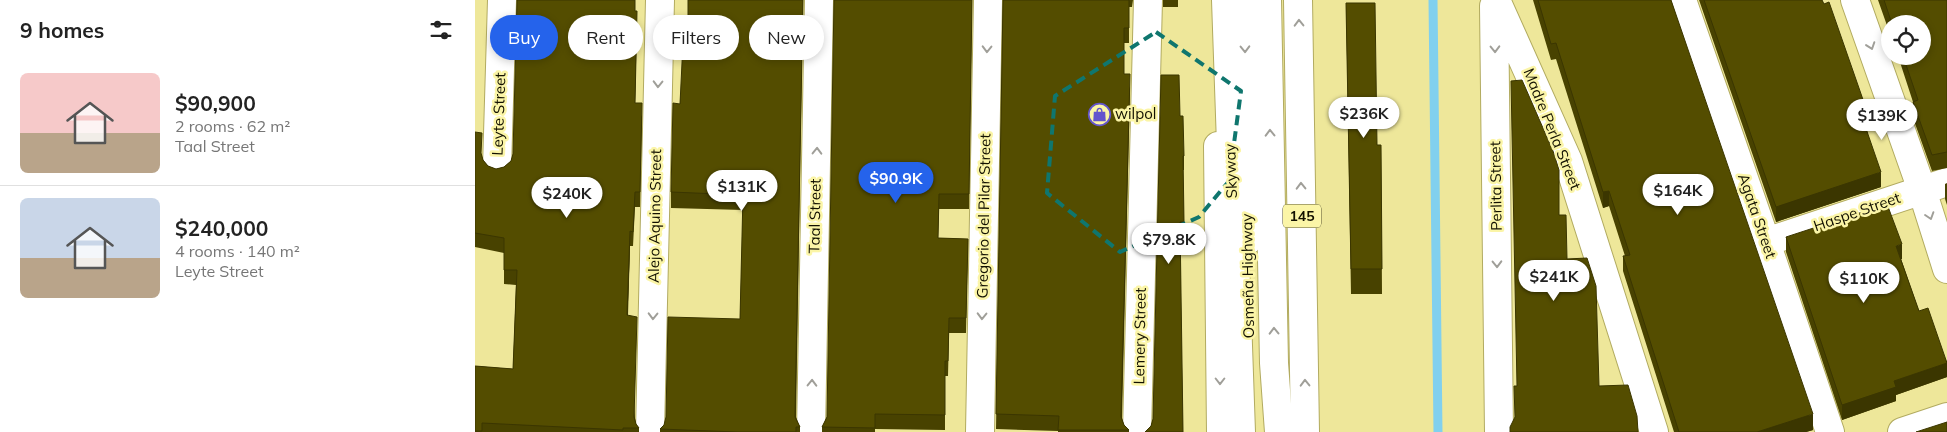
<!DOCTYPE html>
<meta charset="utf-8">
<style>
body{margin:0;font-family:Mulish,sans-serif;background:#f2f2f2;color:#222;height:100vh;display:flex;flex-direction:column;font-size:19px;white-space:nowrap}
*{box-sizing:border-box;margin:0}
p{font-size:16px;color:#767676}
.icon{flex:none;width:28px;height:28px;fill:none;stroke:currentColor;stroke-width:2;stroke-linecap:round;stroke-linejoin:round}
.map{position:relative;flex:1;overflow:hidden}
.details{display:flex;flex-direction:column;background:#fff;width:475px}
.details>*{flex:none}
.guide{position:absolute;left:15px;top:15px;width:475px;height:45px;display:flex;gap:10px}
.controls{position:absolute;left:1406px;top:15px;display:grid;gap:10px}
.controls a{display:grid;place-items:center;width:50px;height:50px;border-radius:50%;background:#fff;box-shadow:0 2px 8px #0003;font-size:25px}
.price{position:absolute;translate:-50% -42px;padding:0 11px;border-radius:18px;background:#fff;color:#222;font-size:16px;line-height:32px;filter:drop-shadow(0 1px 2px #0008)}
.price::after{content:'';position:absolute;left:50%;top:30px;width:15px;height:11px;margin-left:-8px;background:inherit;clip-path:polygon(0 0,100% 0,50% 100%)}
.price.selected{background:#2563eb;color:#fff}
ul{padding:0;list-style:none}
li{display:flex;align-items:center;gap:15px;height:125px;padding:0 20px}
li+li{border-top:1px solid #e0e0e0}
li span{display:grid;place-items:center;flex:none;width:140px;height:100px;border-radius:8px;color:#555}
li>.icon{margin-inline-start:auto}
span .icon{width:60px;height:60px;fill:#fffc;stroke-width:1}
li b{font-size:21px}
h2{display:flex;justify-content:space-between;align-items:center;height:60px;padding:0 20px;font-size:21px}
.tag{padding:0 18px;border-radius:22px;background:#fff;box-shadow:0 2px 8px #0003;font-size:18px;line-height:45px}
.tag.selected{background:#2563eb;color:#fff}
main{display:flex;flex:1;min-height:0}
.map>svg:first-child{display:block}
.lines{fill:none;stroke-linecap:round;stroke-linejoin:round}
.stream{stroke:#81d0ee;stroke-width:9}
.minor-casing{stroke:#b2ab60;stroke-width:30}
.major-casing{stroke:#b2ab60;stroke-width:30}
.highway-casing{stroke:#b2ab60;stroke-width:30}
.minor{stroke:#fff;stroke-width:28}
.major{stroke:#fff;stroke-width:28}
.highway{stroke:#fff;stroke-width:28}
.wall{fill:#484200}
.shaded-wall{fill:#3b3600}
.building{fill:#544d00;stroke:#3b3600}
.oneway{stroke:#a09f99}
.marked{fill:none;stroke:#0f766e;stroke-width:4;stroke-dasharray:10 6;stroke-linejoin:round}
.labels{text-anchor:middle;stroke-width:5;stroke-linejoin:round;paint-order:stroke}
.shield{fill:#fbf5a7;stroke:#585532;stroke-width:1}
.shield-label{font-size:14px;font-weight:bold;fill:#121000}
.street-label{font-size:15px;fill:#121000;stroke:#fbf5a7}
.poi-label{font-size:15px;fill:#121000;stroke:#fbf5a7;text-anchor:start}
</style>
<main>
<section class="details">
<h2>9 homes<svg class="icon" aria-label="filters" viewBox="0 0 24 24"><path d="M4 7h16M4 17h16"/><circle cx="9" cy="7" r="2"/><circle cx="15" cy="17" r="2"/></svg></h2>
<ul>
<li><span style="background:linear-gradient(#f6c9c9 60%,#b9a48a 0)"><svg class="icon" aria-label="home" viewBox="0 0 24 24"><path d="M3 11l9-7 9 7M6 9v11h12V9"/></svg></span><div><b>$90,900</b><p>2 rooms · 62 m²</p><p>Taal Street</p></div></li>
<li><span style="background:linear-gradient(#c9d6e8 60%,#b9a48a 0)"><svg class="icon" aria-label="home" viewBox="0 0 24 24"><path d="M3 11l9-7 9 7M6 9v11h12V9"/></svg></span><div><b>$240,000</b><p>4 rooms · 140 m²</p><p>Leyte Street</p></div></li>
</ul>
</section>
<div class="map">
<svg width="1472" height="432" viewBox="0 0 1472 432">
<rect width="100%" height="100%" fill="#eee79a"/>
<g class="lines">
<!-- stream -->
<path class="stream" d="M 958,0 L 963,432"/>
<defs>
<path id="minor" d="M 1021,0 L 1093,161 L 1179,432
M 1207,0 L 1291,242 L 1355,432
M 1380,0 L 1447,190 L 1472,269
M 1019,6 L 1024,432
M 22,168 L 27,0
M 1291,242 L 1472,182
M 175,432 L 185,0
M 336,432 L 344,0
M 505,432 L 513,0
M 662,432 L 673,0
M 1427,432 L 1472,417"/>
<path id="major" d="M 769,0 L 772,241
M 823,0 L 830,432
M 743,146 L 746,432"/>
<path id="highway" d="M 751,0 L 766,432
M 792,0 L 799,363 L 804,432"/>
</defs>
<!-- minor casing -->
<use href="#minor" class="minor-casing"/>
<!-- major casing -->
<use href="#major" class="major-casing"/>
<!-- highway casing -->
<use href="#highway" class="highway-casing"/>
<!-- minor -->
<use href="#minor" class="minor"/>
<!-- major -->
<use href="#major" class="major"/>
<!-- highway -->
<use href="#highway" class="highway"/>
</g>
<!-- wall -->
<path class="wall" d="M 328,0 L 321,417 L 325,427 L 325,432 L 185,432 L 185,429 L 189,425 L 265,319 L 268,210 L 196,208 L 196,192 L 213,22 Z
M 497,0 L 494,209 L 464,209 L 463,238 L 493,239 L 491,333 L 474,333 L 473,376 L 470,376 L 470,430 L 400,429 L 400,432 L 347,432 L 347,427 L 352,417 Z
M 528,0 L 658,0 L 657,7 L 654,7 L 654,43 L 649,43 L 649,74 L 655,89 L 647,418 L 649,425 L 654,430 L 654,432 L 583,432 L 583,431 L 521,429 Z
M 688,0 L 703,0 L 703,7 L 688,7 Z
M 1058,0 L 1196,0 L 1338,430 L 1331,432 L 1199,432 L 1148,271 L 1148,256 L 1150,256 L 1134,206 L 1128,208 L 1081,59 L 1076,60 Z
M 1224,0 L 1347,0 L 1393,130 L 1392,131 L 1406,187 L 1301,222 Z
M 1403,0 L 1472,0 L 1472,168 L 1457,171 L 1438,118 L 1438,102 L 1423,56 L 1448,56 L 1448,24 L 1415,24 L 1415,34 Z
M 871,3 L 902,145 L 906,145 L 907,294 L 876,294 Z
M 160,11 L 162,26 L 160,103 L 167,117 L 165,207 L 160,207 L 158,246 L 155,246 L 153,316 L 160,418 L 161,424 L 164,428 L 164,432 L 0,432 L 0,366 L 38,369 L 41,285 L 29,284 L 29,253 L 0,247 L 0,132 L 8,160 L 13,166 L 21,169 L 29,167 L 36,161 L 38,154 Z
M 705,116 L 709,156 L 709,170 L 708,170 L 709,236 L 705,236 L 708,432 L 676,426 L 678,419 Z
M 1472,183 L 1472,205 L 1470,199 L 1470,184 Z
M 1311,237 L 1427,259 L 1426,259 L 1444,311 L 1472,362 L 1472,377 L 1421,395 L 1421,401 L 1367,420 L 1311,252 Z"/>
<!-- shaded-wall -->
<path class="shaded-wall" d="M 1393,114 L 1393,130 L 1387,132 L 1387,117 Z
M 1406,172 L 1406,187 L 1301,222 L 1301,207 Z
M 1134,191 L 1134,206 L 1128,208 L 1128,192 Z
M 155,231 L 155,246 L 152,330 L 152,315 Z
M 1427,244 L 1427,259 L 1421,260 L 1421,246 Z
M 1472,363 L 1472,377 L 1421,395 L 1421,401 L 1367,420 L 1367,405 L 1419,381 Z
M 1338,414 L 1338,430 L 1331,432 L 1282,432 Z"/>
<!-- building -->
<path class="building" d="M 42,0 L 160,0 L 160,11 L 162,11 L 160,103 L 167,103 L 165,192 L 160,192 L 158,232 L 155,231 L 152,315 L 162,317 L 159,417 L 161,424 L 164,428 L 148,428 L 148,430 L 7,423 L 7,431 L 0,431 L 0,366 L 38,369 L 42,270 L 29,270 L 29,238 L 0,233 L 0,132 L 7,133 L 6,153 L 8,160 L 13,166 L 21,169 L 29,167 L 36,161 L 38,154 Z
M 213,0 L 328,0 L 320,417 L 325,427 L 321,427 L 321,432 L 262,432 L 185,429 L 189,425 L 191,417 L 193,317 L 265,319 L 268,195 L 196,192 L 198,103 L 205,104 L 209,22 L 213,22 Z
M 359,0 L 497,0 L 494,194 L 464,194 L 463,238 L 493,239 L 491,318 L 474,318 L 473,361 L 470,361 L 470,415 L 400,414 L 400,428 L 347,427 L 352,417 Z
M 528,0 L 654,0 L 654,28 L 649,28 L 649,74 L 655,74 L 646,417 L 649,425 L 654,430 L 583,430 L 584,416 L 521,414 Z
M 1063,0 L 1196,0 L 1338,414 L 1282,432 L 1204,432 L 1148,256 L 1155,255 L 1134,191 L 1128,192 L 1081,43 L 1076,44 Z
M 1229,0 L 1347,0 L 1349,4 L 1354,2 L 1393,114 L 1387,117 L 1406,172 L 1301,207 Z
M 1409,0 L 1472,0 L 1472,152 L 1457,155 L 1438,102 L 1443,100 L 1428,56 L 1448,56 L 1448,24 L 1417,24 Z
M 871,3 L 900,3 L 902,145 L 906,145 L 907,269 L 876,269 Z
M 686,75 L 704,75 L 705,116 L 708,116 L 709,156 L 708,156 L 709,222 L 705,222 L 708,432 L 670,432 L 676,426 L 678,419 Z
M 1047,80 L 1078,151 L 1084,170 L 1084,215 L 1091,215 L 1092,259 L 1112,258 L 1121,286 L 1124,386 L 1153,385 L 1162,416 L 1163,432 L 1035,432 L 1035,427 L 1040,417 L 1039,386 L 1042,386 L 1036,81 Z
M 1412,204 L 1427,244 L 1421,246 L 1444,311 L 1453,308 L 1472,363 L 1419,381 L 1421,387 L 1367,405 L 1311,237 Z
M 1472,422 L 1472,432 L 1441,432 Z"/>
<!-- one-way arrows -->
<defs><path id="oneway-chevron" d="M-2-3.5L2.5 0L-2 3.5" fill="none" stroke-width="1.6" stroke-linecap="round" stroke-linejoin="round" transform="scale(1.25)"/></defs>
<g class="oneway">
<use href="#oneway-chevron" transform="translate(824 23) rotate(-91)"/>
<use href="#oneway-chevron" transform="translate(1396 46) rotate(71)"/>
<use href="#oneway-chevron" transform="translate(512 49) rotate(91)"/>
<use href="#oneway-chevron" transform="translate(770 49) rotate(89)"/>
<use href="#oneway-chevron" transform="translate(1020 49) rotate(89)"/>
<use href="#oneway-chevron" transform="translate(183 84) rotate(91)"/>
<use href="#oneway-chevron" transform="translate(795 133) rotate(-91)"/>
<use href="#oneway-chevron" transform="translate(342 151) rotate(-89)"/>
<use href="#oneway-chevron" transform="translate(826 186) rotate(-91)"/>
<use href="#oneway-chevron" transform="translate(1455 216) rotate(72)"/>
<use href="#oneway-chevron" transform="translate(1022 264) rotate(89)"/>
<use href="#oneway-chevron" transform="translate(178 316) rotate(91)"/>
<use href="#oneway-chevron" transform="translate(507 316) rotate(91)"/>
<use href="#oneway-chevron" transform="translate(799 331) rotate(-91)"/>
<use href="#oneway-chevron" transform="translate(745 381) rotate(90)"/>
<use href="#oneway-chevron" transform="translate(337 383) rotate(-89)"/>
<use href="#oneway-chevron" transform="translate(830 383) rotate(-91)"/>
</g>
<!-- marked area -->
<path class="marked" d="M 681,32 L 766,91 L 754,181 L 724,217 L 645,252 L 572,193 L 580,96 Z"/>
<!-- icons -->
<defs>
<symbol id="shop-ring" viewBox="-11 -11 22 22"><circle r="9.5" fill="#fbf5a7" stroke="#6354cd" stroke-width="1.5"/><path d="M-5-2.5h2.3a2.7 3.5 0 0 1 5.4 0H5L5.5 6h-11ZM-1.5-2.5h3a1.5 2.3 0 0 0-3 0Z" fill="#6354cd"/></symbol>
</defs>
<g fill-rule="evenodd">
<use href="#shop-ring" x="612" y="102" width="25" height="25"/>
</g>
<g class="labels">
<!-- shield labels -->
<rect class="shield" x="808" y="204.5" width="38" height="23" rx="4"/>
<g class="shield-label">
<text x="827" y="221">145</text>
</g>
<!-- street labels -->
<g class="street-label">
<text transform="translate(24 114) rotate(-88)" y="5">Leyte Street</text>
<text transform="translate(1077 129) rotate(68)" y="5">Madre Perla Street</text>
<text transform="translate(756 171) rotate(-92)" y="5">Skyway</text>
<text transform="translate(1021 186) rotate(-91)" y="5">Perlita Street</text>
<text transform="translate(1382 212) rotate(-19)" y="5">Haspe Street</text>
<text transform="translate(180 216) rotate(-89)" y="5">Alejo Aquino Street</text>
<text transform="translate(340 216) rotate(-89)" y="5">Taal Street</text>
<text transform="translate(509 216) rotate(-89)" y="5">Gregorio del Pilar Street</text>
<text transform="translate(1282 216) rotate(71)" y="5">Agata Street</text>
<text transform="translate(773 276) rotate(-91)" y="5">Osmeña Highway</text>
<text transform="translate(665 336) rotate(-89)" y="5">Lemery Street</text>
</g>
<!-- poi labels -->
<g class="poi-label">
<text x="640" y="119">wilpol</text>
</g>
</g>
</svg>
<div class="controls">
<a><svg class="icon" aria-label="locate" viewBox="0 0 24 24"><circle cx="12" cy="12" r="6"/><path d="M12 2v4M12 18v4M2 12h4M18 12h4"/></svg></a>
</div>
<b class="price" style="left:889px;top:139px">$236K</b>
<b class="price" style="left:1407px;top:141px">$139K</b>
<b class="price selected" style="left:421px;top:204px">$90.9K</b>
<b class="price" style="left:267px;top:212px">$131K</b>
<b class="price" style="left:1203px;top:216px">$164K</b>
<b class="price" style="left:92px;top:219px">$240K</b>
<b class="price" style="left:694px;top:265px">$79.8K</b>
<b class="price" style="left:1079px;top:302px">$241K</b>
<b class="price" style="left:1389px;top:304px">$110K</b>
<div class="guide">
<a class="tag selected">Buy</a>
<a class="tag">Rent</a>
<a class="tag">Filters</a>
<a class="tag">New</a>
</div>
</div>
</main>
